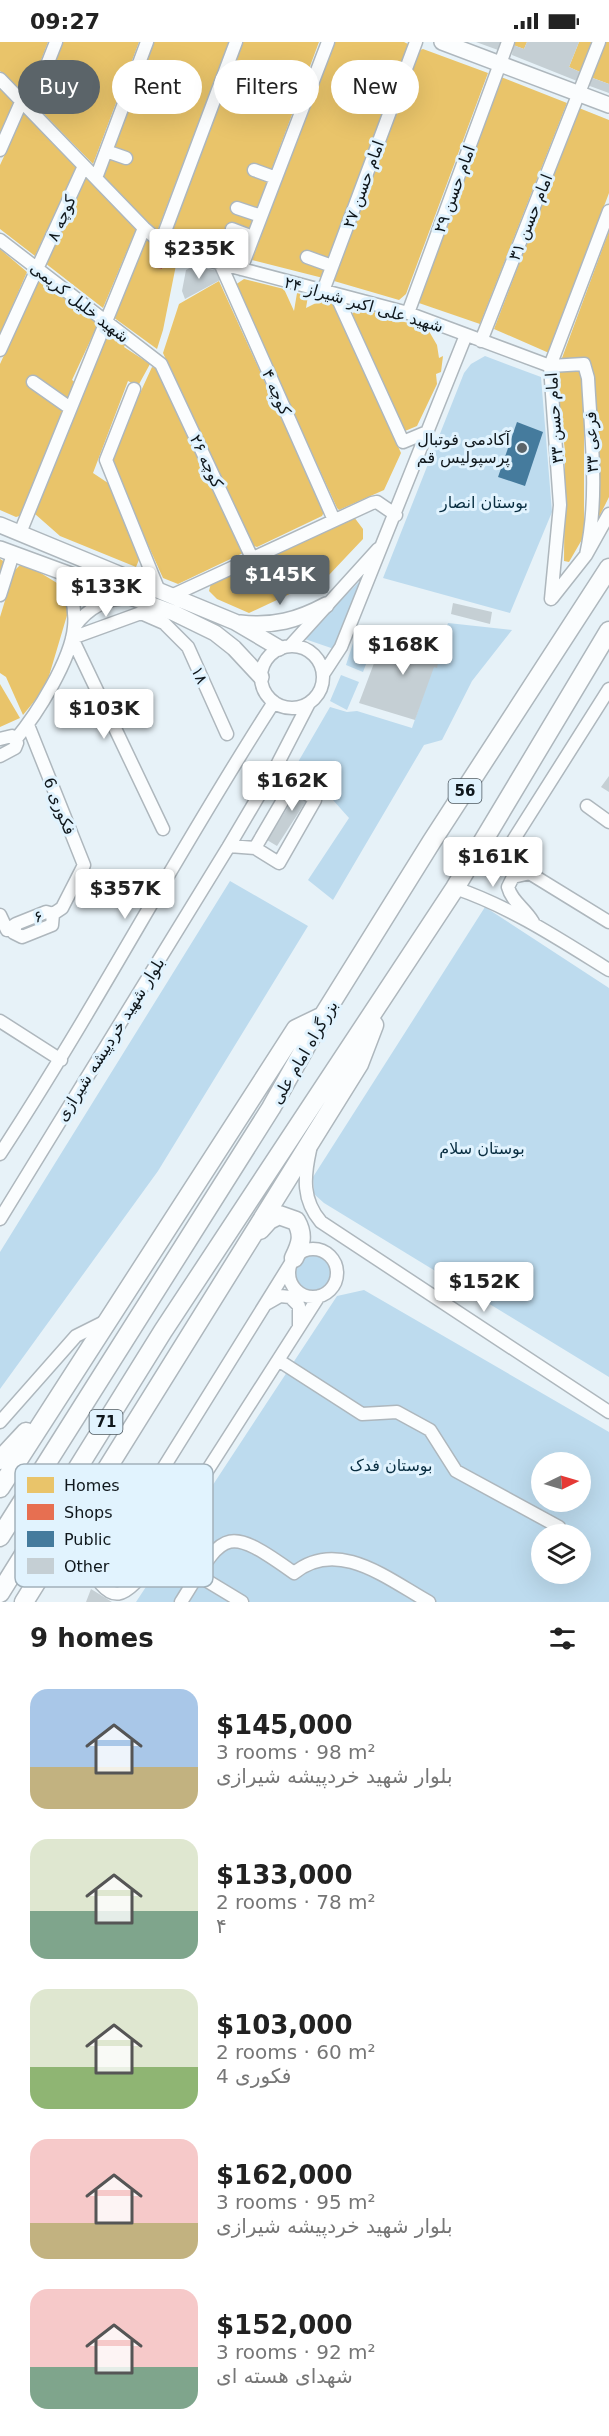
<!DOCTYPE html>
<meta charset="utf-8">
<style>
body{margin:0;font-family:"DejaVu Sans",Vazirmatn,sans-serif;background:#f6f6f6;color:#222;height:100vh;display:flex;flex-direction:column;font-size:22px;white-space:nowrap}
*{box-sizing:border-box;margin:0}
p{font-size:20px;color:#767676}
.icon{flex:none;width:33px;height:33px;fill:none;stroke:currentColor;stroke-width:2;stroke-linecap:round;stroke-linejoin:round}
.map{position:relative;height:1560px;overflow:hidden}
.side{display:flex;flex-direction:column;background:#fff;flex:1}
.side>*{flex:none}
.hud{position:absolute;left:18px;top:18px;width:573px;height:54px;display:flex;gap:12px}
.needle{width:39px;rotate:85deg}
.controls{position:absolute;left:531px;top:1410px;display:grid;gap:12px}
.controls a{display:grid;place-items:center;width:60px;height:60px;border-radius:50%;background:#fff;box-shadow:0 6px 24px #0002;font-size:30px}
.price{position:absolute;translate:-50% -51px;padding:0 14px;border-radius:6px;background:#fff;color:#222;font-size:20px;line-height:39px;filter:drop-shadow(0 2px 3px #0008)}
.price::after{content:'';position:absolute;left:50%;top:36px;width:18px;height:14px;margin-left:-9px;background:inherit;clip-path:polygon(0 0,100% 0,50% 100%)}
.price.current{background:#5b6469;color:#fff}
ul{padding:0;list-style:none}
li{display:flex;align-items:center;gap:18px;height:150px;padding:0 30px}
li span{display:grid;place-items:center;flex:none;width:168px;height:120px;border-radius:18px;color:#555}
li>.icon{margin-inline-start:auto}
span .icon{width:72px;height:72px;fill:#fffc;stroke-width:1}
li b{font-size:26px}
h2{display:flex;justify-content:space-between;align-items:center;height:72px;padding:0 30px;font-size:26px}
.pill{padding:0 21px;border-radius:27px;background:#fff;box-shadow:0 6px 24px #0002;font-size:21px;line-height:54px}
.pill.current{background:#5b6469;color:#fff}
.status{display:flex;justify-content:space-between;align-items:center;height:42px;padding:0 30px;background:#fff;direction:ltr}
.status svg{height:16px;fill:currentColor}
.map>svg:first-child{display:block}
.green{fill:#bddbee;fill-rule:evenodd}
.homes{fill:#e9c46a}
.shops{fill:#e76f51}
.public{fill:#457b9d}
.building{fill:#c5cfd4}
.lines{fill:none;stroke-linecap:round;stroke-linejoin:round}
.minor-casing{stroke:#aeb7bd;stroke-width:15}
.major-casing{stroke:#aeb7bd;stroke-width:18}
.highway-casing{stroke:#aeb7bd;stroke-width:21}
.minor{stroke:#fbfdfe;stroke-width:12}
.major{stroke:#fbfdfe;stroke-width:15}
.highway{stroke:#fbfdfe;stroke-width:18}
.poi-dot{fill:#5b6469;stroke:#e1f3fe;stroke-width:2}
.labels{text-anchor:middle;stroke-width:6;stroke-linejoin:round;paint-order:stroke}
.shield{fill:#e1f3fe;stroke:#4e5960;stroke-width:1.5}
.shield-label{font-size:15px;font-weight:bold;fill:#0f171c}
.street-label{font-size:16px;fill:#0f171c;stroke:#e1f3fe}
.poi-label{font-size:16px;fill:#0f171c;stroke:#e1f3fe;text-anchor:end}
.park-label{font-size:16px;fill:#082d40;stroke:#e1f3fe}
.key{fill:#e1f3fe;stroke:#a2b1ba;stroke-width:1.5}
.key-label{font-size:16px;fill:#0f171c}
</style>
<div class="status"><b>09:27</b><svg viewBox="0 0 49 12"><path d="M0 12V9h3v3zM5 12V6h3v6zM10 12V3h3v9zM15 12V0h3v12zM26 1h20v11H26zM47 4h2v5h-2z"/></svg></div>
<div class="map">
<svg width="609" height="1560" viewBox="0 0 609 1560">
<rect width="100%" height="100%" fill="#e7f2f8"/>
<!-- green -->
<path class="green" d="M 485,314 L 541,335 L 552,470 L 510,571 L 383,536 L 464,331 L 471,322 Z
M 359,540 L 360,548 L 334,607 L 302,596 Z
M 448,581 L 512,588 L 472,639 L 442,698 L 424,703 L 333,858 L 308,838 L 349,776 L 325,749 L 294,727 L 330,665 L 347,670 L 357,669 L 412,686 Z
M 354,598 L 373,604 L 363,630 L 346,623 Z
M 341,633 L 359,640 L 347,668 L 330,659 Z
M 230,839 L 308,884 L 158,1129 L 0,1347 L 0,1210 Z
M 485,865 L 609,946 L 609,1335 L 324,1161 L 314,1152 L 313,1135 Z
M293 1231a20 20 0 1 1 40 0a20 20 0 1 1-40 0Z
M 364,1248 L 609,1390 L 609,1560 L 136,1560 L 337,1254 ZM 542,1420 L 580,1420 L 580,1460 L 542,1460 ZM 542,1492 L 580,1492 L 580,1532 L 542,1532 Z"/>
<!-- homes -->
<path class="homes" d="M 0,0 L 48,0 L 27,55 L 0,29 Z
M 63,0 L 139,0 L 93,122 L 38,66 Z
M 153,0 L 229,0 L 157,190 L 103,134 Z
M 243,0 L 319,0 L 239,215 L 168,199 Z
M 334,0 L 404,0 L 410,3 L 323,236 L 252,218 Z
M 514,0 L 527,0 L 524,7 L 513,3 Z
M 579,0 L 592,0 L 580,30 L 569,25 Z
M 603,0 L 609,0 L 609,42 L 590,35 Z
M 423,7 L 488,31 L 406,252 L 399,258 L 334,239 L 420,8 Z
M 501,35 L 567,61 L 480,282 L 416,260 Z
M 0,44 L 15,57 L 0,91 Z
M 579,66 L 609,78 L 609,151 L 549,311 L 494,287 Z
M 24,71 L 77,124 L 35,214 L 0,187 L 0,123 Z
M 85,134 L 137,185 L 103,266 L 45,221 Z
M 609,189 L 609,455 L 599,475 L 595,475 L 588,316 L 562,316 Z
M 147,194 L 153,198 L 152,225 L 162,227 L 167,209 L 177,218 L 163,288 L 157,307 L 113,275 Z
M 0,207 L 27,230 L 0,293 Z
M 39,236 L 98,282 L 72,338 L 76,341 L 23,473 L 16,475 L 0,468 L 0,322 Z
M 244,237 L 284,247 L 294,269 L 297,251 L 308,254 L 306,266 L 322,258 L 334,262 L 401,411 L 384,448 L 339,468 L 337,466 L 235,243 Z
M 219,239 L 324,470 L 322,474 L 257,505 L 251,503 L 163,311 L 179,262 Z
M 359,267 L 373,271 L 379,268 L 394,274 L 399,277 L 396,278 L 417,283 L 423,279 L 437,303 L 439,316 L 443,314 L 441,330 L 436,332 L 437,342 L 417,384 L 405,389 L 350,273 Z
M 107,288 L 126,301 L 124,305 L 150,322 L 138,344 L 128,339 L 93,431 L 111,443 L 141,513 L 136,525 L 60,494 L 35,472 Z
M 152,325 L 159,327 L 243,511 L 178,542 L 163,536 L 114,428 L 113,410 Z
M 560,326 L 582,327 L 584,338 L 584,494 L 569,520 L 564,519 L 565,409 L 558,352 Z
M 354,475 L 363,487 L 363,497 L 328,534 L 249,571 L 217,557 L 209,549 L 211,541 Z
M 0,517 L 5,520 L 0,532 Z
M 23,520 L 65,546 L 68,570 L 49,634 L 41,651 L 23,673 L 6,635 L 0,631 L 0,575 L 14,529 Z
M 0,642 L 20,676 L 0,685 Z"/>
<!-- shops -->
<path class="shops" d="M 153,198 L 167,209 L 162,227 L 152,225 Z"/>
<!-- public -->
<path class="public" d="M 517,380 L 543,390 L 525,444 L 498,435 Z"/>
<!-- building -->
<path class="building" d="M 476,0 L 501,0 L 498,8 Z
M 527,0 L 579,0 L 569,25 L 580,30 L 577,39 L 512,13 L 513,3 L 524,7 Z
M 590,35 L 609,42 L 609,51 L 587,43 Z
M 193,224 L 219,229 L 222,237 L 185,257 L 182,249 L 186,228 Z
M 453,561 L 492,570 L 490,582 L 451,572 Z
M 406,588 L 443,598 L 437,626 L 434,625 L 415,678 L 359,661 L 379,608 L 400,616 Z
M 609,734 L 609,750 L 601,745 Z
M 307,735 L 317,742 L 277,804 L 267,798 Z
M 91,1547 L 112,1560 L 86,1560 Z"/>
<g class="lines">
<defs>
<path id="minor" d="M 0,37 L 144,186 L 166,205 L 177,210 L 408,271 L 550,324 L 584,322 L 588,336 C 591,394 599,456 586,513
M 30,66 L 56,0
M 0,108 L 22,58
M 106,109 L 126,116
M 254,128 L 276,136
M 96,136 L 147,0
M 237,166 L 261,174
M 232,187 L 253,195
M 0,198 L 161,322 L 252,516
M 161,200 L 236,0
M 307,215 L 332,224
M 220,221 L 334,478
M 241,227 L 328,0
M 323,249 L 416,0
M 336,253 L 403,400 L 427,390
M 408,271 L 508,0
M 481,299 L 599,0
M 0,308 L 84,124
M 33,340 L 70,366
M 134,347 L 106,418 L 159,549
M 20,491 L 144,186
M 0,553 L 13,512
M 171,554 L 372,461 L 377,460 L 396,473
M 552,556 L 586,513 L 609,472
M 551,557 L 560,463 L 550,324 L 609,169
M 75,584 C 88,566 107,556 129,556
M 291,603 L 378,507
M261 635a31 31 0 1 1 62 0a31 31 0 1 1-62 0Z
M 324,631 L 341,605 L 466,293
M 609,647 L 509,805 L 513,821 L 609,880
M 28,683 L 84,823 L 62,866 L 53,872
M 0,697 L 12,694 L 17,701 L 15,706 L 0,714
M 16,697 C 37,672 71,618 74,585 C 76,566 71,548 62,531
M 587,764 L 609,780
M 163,787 L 72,596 L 141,571 L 164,581 L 188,605 L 227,692
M 229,804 L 255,806 L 279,821 L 315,758 L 293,741 L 278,721
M 255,806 L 293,741
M 530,831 L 513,835 L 508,845 C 512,860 524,865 533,880
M 455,846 C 511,865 559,897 609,928
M 46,870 L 53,872 L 52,883 L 22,895 L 14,891 L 16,882 Z
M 0,873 L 7,888 L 16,882
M 0,979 L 61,1018
M 310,1108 C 304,1135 302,1158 321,1180 L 609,1370
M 0,1112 C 97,964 178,808 274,660
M 0,1177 L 229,804 L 278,721 L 309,661
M289 1231a24 24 0 1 1 48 0a24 24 0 1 1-48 0Z
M 294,1216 L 103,1523 L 101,1542 C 114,1557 123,1553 136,1540 L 319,1254
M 266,1262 L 280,1254 L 290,1255 L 299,1264 L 299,1285
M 278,1318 L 362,1372 L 397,1370 L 430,1388 L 456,1429 L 559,1485
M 0,1380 L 76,1294 L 106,1279
M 156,1508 L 242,1560
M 181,1560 C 224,1491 223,1480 294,1531 C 338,1495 389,1538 429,1560"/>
<path id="major" d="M 442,0 L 609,63
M 0,483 L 235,580 L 279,606
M 0,507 L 174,571 L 215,591 L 234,606 L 261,635
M 240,581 C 273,585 298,578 326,563"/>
<path id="highway" d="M 260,1188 L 269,1178 L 279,1173 L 296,1179 C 304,1193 301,1202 294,1216
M 0,1418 L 26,1390
M 0,1446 L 296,987 L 323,974
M 0,1495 L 271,1066 L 323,974 L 432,799 L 609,526
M 0,1551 L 163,1289 L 455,846 L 609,589
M 24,1560 L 359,1022 L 374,983"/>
</defs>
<!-- minor casing -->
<use href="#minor" class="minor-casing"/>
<!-- major casing -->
<use href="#major" class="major-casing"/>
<!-- highway casing -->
<use href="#highway" class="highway-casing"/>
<!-- minor -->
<use href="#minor" class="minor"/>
<!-- major -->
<use href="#major" class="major"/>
<!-- highway -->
<use href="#highway" class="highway"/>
</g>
<!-- markers -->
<circle class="poi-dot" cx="522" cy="406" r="6"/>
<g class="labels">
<!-- shield labels -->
<g class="shield">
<rect x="448.5" y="737" width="33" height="24" rx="4.5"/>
<rect x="89.5" y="1368" width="33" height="24" rx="4.5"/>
</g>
<g class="shield-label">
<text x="465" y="754">56</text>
<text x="106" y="1385">71</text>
</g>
<!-- street labels -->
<g class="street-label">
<text transform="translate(363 142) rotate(-70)" y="6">امام حسن ۲۷</text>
<text transform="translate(454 147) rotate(-70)" y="6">امام حسن ۲۹</text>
<text transform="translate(530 175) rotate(-68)" y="6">امام حسن ۳۱</text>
<text transform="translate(61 176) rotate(-66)" y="6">کوچه ۸</text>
<text transform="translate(80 260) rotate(38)" y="6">شهید خلیل کریمی</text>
<text transform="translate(364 262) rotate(16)" y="6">شهید علی اکبر شیراز ۲۴</text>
<text transform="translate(277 350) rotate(66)" y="6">کوچه ۴</text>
<text transform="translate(554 376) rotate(-94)" y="6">امام حسن ۳۳</text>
<text transform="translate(591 400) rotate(-92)" y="6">فرعی ۳۳</text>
<text transform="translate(207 419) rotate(65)" y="6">کوچه ۲۶</text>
<text transform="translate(200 633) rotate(65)" y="6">۱۸</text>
<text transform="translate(60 764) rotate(68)" y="6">فکوری 6</text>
<text transform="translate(38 874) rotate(-17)" y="6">۶</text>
<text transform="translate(110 997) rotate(-58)" y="6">بلوار شهید خردپیشه شیرازی</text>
<text transform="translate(304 1010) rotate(-60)" y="6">بزرگراه امام علی</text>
</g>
<!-- poi labels -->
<g class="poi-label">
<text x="510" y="403">آکادمی فوتبال<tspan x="510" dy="18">پرسپولیس قم</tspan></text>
</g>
<!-- park labels -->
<g class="park-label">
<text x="484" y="466">بوستان انصار</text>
<text x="482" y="1112">بوستان سلام</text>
<text x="391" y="1429">بوستان فدک</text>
</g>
</g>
<!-- legend -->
<rect x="15" y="1422" width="198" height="123" rx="9" class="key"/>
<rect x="27" y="1435" width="27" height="16" fill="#e9c46a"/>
<rect x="27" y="1462" width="27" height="16" fill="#e76f51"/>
<rect x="27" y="1489" width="27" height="16" fill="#457b9d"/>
<rect x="27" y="1516" width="27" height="16" fill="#c5cfd4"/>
<g class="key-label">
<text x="64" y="1449">Homes</text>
<text x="64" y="1476">Shops</text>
<text x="64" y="1503">Public</text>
<text x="64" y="1530">Other</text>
</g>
</svg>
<div class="controls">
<a><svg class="needle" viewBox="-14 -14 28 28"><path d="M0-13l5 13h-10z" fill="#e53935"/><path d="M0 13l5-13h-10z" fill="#767676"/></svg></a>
<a><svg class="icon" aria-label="layers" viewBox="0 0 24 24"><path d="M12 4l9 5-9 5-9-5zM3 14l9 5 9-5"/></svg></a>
</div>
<b class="price" style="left:199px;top:238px">$235K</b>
<b class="price current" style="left:280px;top:564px">$145K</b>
<b class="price" style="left:106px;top:576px">$133K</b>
<b class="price" style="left:403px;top:634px">$168K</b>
<b class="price" style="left:104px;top:698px">$103K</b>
<b class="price" style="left:292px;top:770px">$162K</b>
<b class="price" style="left:493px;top:846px">$161K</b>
<b class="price" style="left:125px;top:878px">$357K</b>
<b class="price" style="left:484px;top:1271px">$152K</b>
<div class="hud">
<a class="pill current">Buy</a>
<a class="pill">Rent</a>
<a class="pill">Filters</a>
<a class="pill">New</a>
</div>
</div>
<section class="side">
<h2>9 homes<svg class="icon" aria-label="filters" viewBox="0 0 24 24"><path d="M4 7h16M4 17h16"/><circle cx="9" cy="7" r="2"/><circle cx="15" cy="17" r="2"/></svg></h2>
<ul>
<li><span style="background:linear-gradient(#a9c7e8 65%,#c2b280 0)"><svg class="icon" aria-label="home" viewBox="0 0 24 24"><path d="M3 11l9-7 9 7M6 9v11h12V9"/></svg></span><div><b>$145,000</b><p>3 rooms · 98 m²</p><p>بلوار شهید خردپیشه شیرازی</p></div></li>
<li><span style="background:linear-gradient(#dfe7d0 60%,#7fa58c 0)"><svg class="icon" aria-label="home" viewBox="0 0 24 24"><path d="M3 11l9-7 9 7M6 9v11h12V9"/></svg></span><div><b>$133,000</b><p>2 rooms · 78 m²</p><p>۴</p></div></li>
<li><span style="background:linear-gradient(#dfe7d0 65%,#8fb573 0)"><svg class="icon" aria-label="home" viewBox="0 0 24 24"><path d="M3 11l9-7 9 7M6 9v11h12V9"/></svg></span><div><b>$103,000</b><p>2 rooms · 60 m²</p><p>فکوری 4</p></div></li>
<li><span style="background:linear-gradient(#f6c9c9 70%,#c2b280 0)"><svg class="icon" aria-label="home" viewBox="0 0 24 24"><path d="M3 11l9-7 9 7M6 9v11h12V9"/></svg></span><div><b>$162,000</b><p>3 rooms · 95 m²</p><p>بلوار شهید خردپیشه شیرازی</p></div></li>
<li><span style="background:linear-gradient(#f6c9c9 65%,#7fa58c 0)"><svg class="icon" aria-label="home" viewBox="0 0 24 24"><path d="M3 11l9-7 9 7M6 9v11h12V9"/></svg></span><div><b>$152,000</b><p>3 rooms · 92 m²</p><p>شهدای هسته ای</p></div></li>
</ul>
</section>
